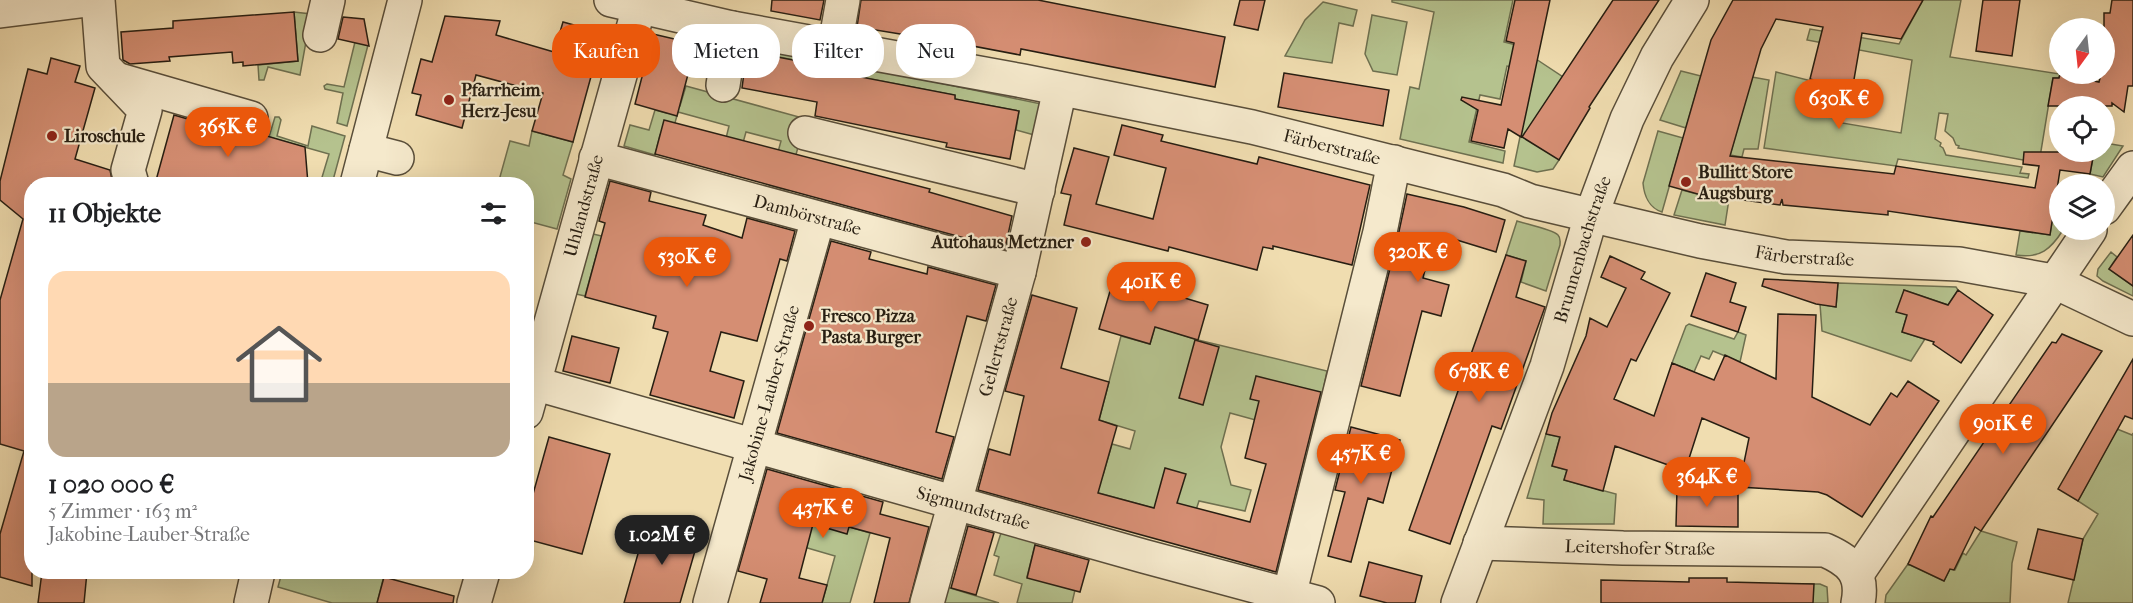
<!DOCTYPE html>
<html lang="de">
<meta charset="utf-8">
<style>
body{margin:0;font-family:"IM FELL French Canon",serif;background:#f2f2f2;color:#202124;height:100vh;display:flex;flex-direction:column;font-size:22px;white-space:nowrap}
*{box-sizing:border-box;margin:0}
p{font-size:20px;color:#757577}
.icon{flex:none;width:33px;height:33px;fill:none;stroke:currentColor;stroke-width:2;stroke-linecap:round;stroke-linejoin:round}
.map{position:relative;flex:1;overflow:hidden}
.sheet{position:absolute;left:24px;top:177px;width:510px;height:402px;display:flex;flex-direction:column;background:#fff;border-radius:24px;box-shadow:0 6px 24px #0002}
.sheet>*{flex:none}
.guide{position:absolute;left:552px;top:24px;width:570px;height:54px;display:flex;gap:12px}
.needle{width:39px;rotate:195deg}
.buttons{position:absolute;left:2049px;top:18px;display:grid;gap:12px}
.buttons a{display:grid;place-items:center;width:66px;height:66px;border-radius:50%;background:#fff;box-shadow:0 6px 24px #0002;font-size:30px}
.price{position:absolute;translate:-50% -51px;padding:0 14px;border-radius:21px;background:#ea580c;color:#fff;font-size:20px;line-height:39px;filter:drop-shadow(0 2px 3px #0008)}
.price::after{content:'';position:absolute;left:50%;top:36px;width:18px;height:14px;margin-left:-9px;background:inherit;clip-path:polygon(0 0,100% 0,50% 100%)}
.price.current{background:#222;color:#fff}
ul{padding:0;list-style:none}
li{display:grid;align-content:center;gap:12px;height:318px;padding:0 24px}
li span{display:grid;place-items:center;height:186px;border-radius:18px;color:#555}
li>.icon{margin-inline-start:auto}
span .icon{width:108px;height:108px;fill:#fffc;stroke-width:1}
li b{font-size:26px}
h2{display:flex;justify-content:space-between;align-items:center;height:72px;padding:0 24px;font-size:26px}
.pill{padding:0 21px;border-radius:24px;background:#fff;box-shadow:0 6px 24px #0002;font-size:21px;line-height:54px}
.pill.current{background:#ea580c;color:#fff}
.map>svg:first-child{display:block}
.green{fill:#b5c28e;stroke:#6e7050;stroke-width:1.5}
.building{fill:#d58e73;stroke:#271e12;stroke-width:1.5}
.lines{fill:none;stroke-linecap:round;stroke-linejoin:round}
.minor-casing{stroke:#594e3a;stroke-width:36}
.minor{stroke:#f5e9cc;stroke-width:33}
.poi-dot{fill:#8f2418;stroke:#f5e9cc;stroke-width:2}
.labels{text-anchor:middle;stroke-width:4.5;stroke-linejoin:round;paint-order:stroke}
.poi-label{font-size:18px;font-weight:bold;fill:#271e12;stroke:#f5e9cc;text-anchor:start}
.street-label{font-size:18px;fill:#271e12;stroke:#f5e9cc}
</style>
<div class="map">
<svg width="2133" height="603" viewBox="0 0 2133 603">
<rect width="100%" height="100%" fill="#f0ddb0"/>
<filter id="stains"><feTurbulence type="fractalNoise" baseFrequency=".00333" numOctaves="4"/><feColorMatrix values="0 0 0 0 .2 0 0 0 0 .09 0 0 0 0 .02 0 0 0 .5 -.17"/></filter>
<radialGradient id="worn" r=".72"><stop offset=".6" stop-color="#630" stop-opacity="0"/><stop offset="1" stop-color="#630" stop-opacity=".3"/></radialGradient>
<!-- green -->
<path class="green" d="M 1392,0 L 1513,0 L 1504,42 L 1524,47 L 1520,68 L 1507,66 L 1500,99 L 1480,95 L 1469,142 L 1505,151 L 1503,163 L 1400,139 L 1410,87 L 1419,89 L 1434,12 L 1392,2 Z
M 1923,0 L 1961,0 L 1950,57 L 2060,74 L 2059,78 L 2053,78 L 2039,163 L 1958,148 L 1959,146 L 1956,145 L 1953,138 L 1945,131 L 1948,114 L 1939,113 L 1935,139 L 1941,143 L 1940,146 L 1943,148 L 1946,155 L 2022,167 L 2020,173 L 2029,174 L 2028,178 L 1898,159 L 1896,166 L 1764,148 L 1776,72 L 1839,88 L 1836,122 L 1901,133 L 1912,60 L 1807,40 L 1810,29 L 1899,44 Z
M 1323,2 L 1357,10 L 1353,26 L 1339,23 L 1332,63 L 1285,56 L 1305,20 Z
M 294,12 L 311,14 L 300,75 L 268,67 L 264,80 L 259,80 L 258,65 L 298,61 Z
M 1372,15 L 1407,22 L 1397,75 L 1373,71 L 1365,54 Z
M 355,42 L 368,45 L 347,126 L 337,123 L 343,93 L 325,89 L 324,86 L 327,84 L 344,87 Z
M 741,46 L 863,67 L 1046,105 L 1038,136 L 1016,130 L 1019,111 L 955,99 L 955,95 L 824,70 L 824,66 L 740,49 Z
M 1536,59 L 1566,79 L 1559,160 L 1553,169 L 1537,172 L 1514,166 Z
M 1681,71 L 1701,76 L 1686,128 L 1660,120 Z
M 1752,77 L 1769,80 L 1758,149 L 1744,149 L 1742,157 L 1730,155 Z
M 686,86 L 799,117 L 794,134 L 798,147 L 787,190 L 769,185 L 781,141 L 746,132 L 734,175 L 718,171 L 729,126 L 678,112 L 671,137 L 660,135 L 655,155 L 624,146 L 630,125 L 649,130 L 655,110 L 667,113 L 670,104 L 680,106 Z
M 275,117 L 279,117 L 281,120 L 277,136 L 308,146 L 312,126 L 345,136 L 332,184 L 320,184 L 329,154 L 269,137 Z
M 532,131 L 573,142 L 563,175 L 571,179 L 557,229 L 527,221 L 526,184 L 498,184 L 510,141 L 529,146 Z
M 1658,131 L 1683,138 L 1662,212 C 1649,208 1644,195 1643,183 Z
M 2105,143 L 2123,146 L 2103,177 L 2090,174 L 2094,152 L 2104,152 Z
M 1682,190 L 1719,200 L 1721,197 L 1729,199 L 1725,225 L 1674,215 Z
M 2057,191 L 2059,191 L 2060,230 L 2063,230 C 2051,249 2040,259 2016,255 L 2020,231 L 2050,235 Z
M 1517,221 C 1526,224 1552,229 1558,235 C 1561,238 1560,241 1560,245 L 1546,291 L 1521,282 L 1526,261 L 1506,255 Z
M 593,234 L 636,244 L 629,261 L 597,253 L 585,296 L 576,294 Z
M 2111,252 L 2117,257 L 2109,269 L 2133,286 L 2133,296 L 2103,281 L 2097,276 L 2098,269 Z
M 1838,283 L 1956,287 L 1958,290 L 1948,305 L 1904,290 L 1907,315 L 1902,332 L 1925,339 L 1911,361 L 1822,331 L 1820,304 L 1836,307 Z
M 1689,324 L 1734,339 L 1738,332 L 1746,335 L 1740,362 L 1713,351 L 1709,359 L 1701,356 L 1694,372 L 1672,363 L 1686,326 Z
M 1155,326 L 1198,340 L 1327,371 L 1314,436 L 1230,413 L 1221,447 L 1231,485 L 1251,490 L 1245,511 L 1199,501 L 1193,519 L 1088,490 L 1085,469 L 1103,475 L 1112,444 L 1130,449 L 1135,431 L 1099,420 L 1121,336 L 1150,344 Z
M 2117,429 L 2132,435 L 2133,433 L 2133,603 L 2068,603 L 2083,539 L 2098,514 L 2078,501 Z
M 1546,434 L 1560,437 L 1552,466 L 1567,470 L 1564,480 L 1616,494 L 1614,524 L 1543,524 L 1544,500 L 1527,498 Z
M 817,479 L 842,487 L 840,497 L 849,527 L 870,533 L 850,603 L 822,603 L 835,556 L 787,542 L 808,515 Z
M 1981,531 L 2017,542 L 2012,563 L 2010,603 L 1885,603 L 1886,595 L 1908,564 L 1944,581 L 1950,569 L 1955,570 L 1963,553 L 1966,555 Z
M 1001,533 L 1036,541 L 1027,577 L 1075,590 L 1072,603 L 1017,603 L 1022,584 L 994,575 L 999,557 L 994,555 Z
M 282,572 L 385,572 L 377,603 L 332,603 L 278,587 Z
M 1806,584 L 1820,584 L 1827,587 L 1828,603 L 1806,603 Z
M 947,587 L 999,603 L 943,603 Z"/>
<!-- building -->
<path class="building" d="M 772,0 L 824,0 L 820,20 L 771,11 Z
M 861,0 L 1038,0 L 1225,37 L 1215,87 L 1021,49 L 1020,55 L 925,37 L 925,38 L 857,27 Z
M 1240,0 L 1265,0 L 1258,30 L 1234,25 Z
M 1515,0 L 1550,0 L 1521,137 L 1508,129 L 1504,148 L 1471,141 L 1478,110 L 1461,100 L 1462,97 L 1501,105 L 1514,43 L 1506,41 Z
M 1613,0 L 1659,0 L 1589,107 L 1590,108 L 1559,160 L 1522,137 Z
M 1733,0 L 1923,0 L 1901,39 L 1862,33 L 1852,91 L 1810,79 L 1823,27 L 1776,19 L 1761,49 L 1730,156 L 1894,174 L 1896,166 L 2035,188 L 2039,166 L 2023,164 L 2024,152 L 2094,152 L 2090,174 L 2060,170 L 2050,235 L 1888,211 L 1888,215 L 1783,205 L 1782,199 L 1780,205 L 1721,197 L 1719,200 L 1669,186 L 1711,40 Z
M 1983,0 L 2020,0 L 2012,56 L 1976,51 Z
M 2112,0 L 2133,0 L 2133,86 L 2128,86 L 2124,112 L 2112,103 L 2112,106 L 2048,106 L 2053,78 L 2059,78 L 2060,74 L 2099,82 L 2101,74 L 2104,74 L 2104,13 L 2110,13 Z
M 294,12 L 298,61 L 243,66 L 243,62 L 233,63 L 232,52 L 169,57 L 170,61 L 130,64 L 123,60 L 121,32 L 173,28 L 173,21 Z
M 445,16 L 500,21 L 496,35 L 554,52 L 563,22 L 603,33 L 573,142 L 532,131 L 543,93 L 476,75 L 462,128 L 416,115 L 421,95 L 412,93 L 421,59 L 432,62 Z
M 343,17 L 364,19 L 369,46 L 338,39 Z
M 653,34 L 696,44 L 677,116 L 635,104 Z
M 747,51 L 824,66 L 824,70 L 955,95 L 955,99 L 1019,111 L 1010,159 L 946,147 L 947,143 L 815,116 L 817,102 L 742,88 Z
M 51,58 L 80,66 L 75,82 L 95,88 L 75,159 L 110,170 L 113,184 L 32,184 L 32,427 L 26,446 L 32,447 L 32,586 L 0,577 L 0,534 L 24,451 L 0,444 L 0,300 L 23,219 L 0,200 L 0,181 L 28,69 L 47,74 Z
M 1284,73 L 1389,90 L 1383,126 L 1278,107 Z
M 174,115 L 246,136 L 255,136 L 260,134 L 305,147 L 308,184 L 155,184 Z
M 664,120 L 930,189 L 929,192 L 1012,216 L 1005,249 L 655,154 Z
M 1122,125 L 1163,135 L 1161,141 L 1257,164 L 1259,157 L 1370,185 L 1352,265 L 1273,246 L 1273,249 L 1263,247 L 1257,270 L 1169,247 L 1168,251 L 1064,225 L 1071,195 L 1061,193 L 1074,148 L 1109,157 L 1096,204 L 1153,219 L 1166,168 L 1114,155 Z
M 610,181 L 651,192 L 649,201 L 706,215 L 703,225 L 742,238 L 747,218 L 795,231 L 787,261 L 780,259 L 757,341 L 721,332 L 710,371 L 744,381 L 734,418 L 650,395 L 668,332 L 653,328 L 656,316 L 585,297 L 605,223 L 599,221 Z
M 1407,194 L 1464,207 L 1505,220 L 1496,252 L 1434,233 L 1423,278 L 1449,285 L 1441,316 L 1422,311 L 1400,396 L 1361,386 L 1398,236 Z
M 2133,235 L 2133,286 L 2109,269 Z
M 831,241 L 871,252 L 869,259 L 927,274 L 928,267 L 996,285 L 986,321 L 967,316 L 936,432 L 954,437 L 942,479 L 777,433 Z
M 1506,255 L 1526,261 L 1516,297 L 1545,307 L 1501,429 L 1492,426 L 1450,544 L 1409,530 Z
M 1610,256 L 1645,272 L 1641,279 L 1670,293 L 1636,361 L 1631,359 L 1614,399 L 1654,416 L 1672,363 L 1714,380 L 1725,355 L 1776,379 L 1778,314 L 1816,315 L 1812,397 L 1870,425 L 1891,393 L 1897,397 L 1908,381 L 1939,401 L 1862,517 L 1827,495 L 1818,492 L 1739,487 L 1749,438 L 1702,418 L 1685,471 L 1615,446 L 1603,491 L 1564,480 L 1567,470 L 1552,466 L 1560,437 L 1546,434 L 1552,413 L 1586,336 L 1590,318 L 1607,327 L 1626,288 L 1601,277 Z
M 1706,273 L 1736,283 L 1730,302 L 1746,307 L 1738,332 L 1691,316 Z
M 1764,279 L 1838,283 L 1836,307 L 1816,304 L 1762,286 Z
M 1113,281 L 1147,291 L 1148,287 L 1208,305 L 1198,340 L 1155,327 L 1150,344 L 1099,329 Z
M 1904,290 L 1948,305 L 1958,290 L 1993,315 L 1961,363 L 1933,344 L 1934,342 L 1902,332 L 1907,315 L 1896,312 Z
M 1032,295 L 1077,308 L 1061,368 L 1109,382 L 1099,420 L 1117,426 L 1098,493 L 1154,508 L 1165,468 L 1186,474 L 1177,503 L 1250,522 L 1266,464 L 1245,458 L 1259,401 L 1250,399 L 1256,376 L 1321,392 L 1276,572 L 978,490 L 989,449 L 1010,455 L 1024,396 L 1005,391 Z
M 2062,334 L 2102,351 L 1981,531 L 1975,527 L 1954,570 L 1950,569 L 1944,581 L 1908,564 L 1931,516 L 1933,517 L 2052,342 L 2056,343 Z
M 572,336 L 619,348 L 610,383 L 563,371 Z
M 1195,340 L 1219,347 L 1203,405 L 1179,398 Z
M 2133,359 L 2133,419 L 2125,416 L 2078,501 L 2058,489 Z
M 1351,427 L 1400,440 L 1383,503 L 1368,498 L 1351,562 L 1328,556 L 1345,492 L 1335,490 Z
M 549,437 L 610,454 L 582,554 L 526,539 L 526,519 Z
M 767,469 L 883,502 L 880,514 L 929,527 L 909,603 L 874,603 L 890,538 L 849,527 L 847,534 L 813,524 L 799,578 L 827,585 L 822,603 L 760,603 L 767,579 L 738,571 Z
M 1677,489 L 1738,490 L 1738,527 L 1676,526 Z
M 647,522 L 699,537 L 680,603 L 624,603 Z
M 968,526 L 994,533 L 976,595 L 951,588 Z
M 2038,529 L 2083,539 L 2074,580 L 2028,569 Z
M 1035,545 L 1089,560 L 1080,592 L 1027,578 Z
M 1369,562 L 1422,576 L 1415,603 L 1387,603 L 1360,596 Z
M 42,572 L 87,572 L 84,603 L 38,603 Z
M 384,577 L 454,596 L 453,603 L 377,603 Z
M 1689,578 L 1727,578 L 1727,582 L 1814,584 L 1813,603 L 1601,603 L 1601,580 L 1689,582 Z"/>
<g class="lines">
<defs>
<g id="minor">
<path d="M 98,0 L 103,66 L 145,110 L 128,170 L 132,184"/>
<path id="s1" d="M 611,0 L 732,28 L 1023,81 L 1252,127 L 1503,190 L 1530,201 L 1700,241 L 1786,257 L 1959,264 L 2053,281 L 2133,319"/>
<path d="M 0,11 L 88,0"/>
<path d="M 320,35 L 328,0"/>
<path d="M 835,45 L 843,0"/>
<path d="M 116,79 L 251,118"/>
<path d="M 723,85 L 732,28"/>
<path d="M 805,133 L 1038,190"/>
<path d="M 366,150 L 397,158"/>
<path id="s2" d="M 596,158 L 1019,272"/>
<path d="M 357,184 L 405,0"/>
<path d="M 2104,208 L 2133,168"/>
<path id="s3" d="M 526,381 L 1143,556 L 1318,603"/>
<path id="s4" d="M 526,412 L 641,0"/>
<path id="s5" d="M 1480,543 L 1623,548 L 1825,550 C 1850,561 1864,573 1858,603"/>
<path d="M 1857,574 L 2090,230"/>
<path d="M 1289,596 L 1380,232 L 1394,162"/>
<path d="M 251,603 L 258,572"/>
<path d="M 474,603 L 483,572"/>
<path id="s6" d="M 710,603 L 818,219"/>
<path id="s7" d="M 927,603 L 1019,272 L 1060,89"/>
<path id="s8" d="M 1458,603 L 1547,366 L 1591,216 L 1627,119 L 1657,57 L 1692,0"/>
</g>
</defs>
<!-- minor casing -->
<use href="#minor" class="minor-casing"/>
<!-- minor -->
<use href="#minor" class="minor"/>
</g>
<!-- markers -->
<g class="poi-dot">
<circle cx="449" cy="100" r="6"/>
<circle cx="52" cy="136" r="6"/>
<circle cx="1686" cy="182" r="6"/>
<circle cx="1086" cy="242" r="6"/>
<circle cx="809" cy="326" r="6"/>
</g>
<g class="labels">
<!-- poi labels -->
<g class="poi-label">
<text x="461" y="96">Pfarrheim<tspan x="461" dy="21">Herz-Jesu</tspan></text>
<text x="64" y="142">Liroschule</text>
<text x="1698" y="178">Bullitt Store<tspan x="1698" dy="21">Augsburg</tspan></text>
<text x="1074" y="248" text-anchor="end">Autohaus Metzner</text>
<text x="821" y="322">Fresco Pizza<tspan x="821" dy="21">Pasta Burger</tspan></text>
</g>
<!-- street labels -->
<g class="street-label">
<text dy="6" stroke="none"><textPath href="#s1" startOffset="736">Färberstraße</textPath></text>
<text dy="6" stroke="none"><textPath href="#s4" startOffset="214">Uhlandstraße</textPath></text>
<text dy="6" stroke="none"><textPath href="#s2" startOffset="219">Dambörstraße</textPath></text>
<text dy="6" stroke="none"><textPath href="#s8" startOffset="375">Brunnenbachstraße</textPath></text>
<text dy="6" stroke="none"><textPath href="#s1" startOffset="1222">Färberstraße</textPath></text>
<text dy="6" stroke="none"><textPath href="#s7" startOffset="266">Gellertstraße</textPath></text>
<text dy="6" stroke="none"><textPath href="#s6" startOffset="218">Jakobine-Lauber-Straße</textPath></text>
<text dy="6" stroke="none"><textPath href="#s3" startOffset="465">Sigmundstraße</textPath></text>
<text dy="6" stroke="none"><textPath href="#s5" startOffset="160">Leitershofer Straße</textPath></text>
</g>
</g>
<rect width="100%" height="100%" filter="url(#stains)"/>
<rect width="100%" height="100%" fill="url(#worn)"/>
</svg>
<div class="buttons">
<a><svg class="needle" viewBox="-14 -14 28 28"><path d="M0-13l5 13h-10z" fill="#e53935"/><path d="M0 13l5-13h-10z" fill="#757577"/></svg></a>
<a><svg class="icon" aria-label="locate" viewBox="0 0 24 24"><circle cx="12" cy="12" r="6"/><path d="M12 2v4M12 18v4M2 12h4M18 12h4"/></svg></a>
<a><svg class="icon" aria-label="layers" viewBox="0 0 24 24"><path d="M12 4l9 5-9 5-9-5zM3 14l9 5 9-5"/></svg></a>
</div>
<b class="price" style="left:1839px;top:130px">630K €</b>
<b class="price" style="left:228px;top:158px">365K €</b>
<b class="price" style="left:1418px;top:283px">320K €</b>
<b class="price" style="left:687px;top:288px">530K €</b>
<b class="price" style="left:1151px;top:313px">401K €</b>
<b class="price" style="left:1479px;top:403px">678K €</b>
<b class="price" style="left:2003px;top:455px">901K €</b>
<b class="price" style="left:1361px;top:485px">457K €</b>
<b class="price" style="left:1707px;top:508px">364K €</b>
<b class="price" style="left:823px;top:539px">437K €</b>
<b class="price current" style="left:662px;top:566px">1.02M €</b>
<div class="guide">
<a class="pill current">Kaufen</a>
<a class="pill">Mieten</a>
<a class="pill">Filter</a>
<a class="pill">Neu</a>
</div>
<section class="sheet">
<h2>11 Objekte<svg class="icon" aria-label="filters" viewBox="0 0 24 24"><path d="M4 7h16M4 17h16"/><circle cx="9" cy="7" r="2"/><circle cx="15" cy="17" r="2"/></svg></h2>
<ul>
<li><span style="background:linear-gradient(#ffd9b3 60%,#b9a48a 0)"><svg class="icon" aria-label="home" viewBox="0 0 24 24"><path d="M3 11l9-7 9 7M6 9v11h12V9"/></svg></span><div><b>1 020 000 €</b><p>5 Zimmer · 163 m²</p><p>Jakobine-Lauber-Straße</p></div></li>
</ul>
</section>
</div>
